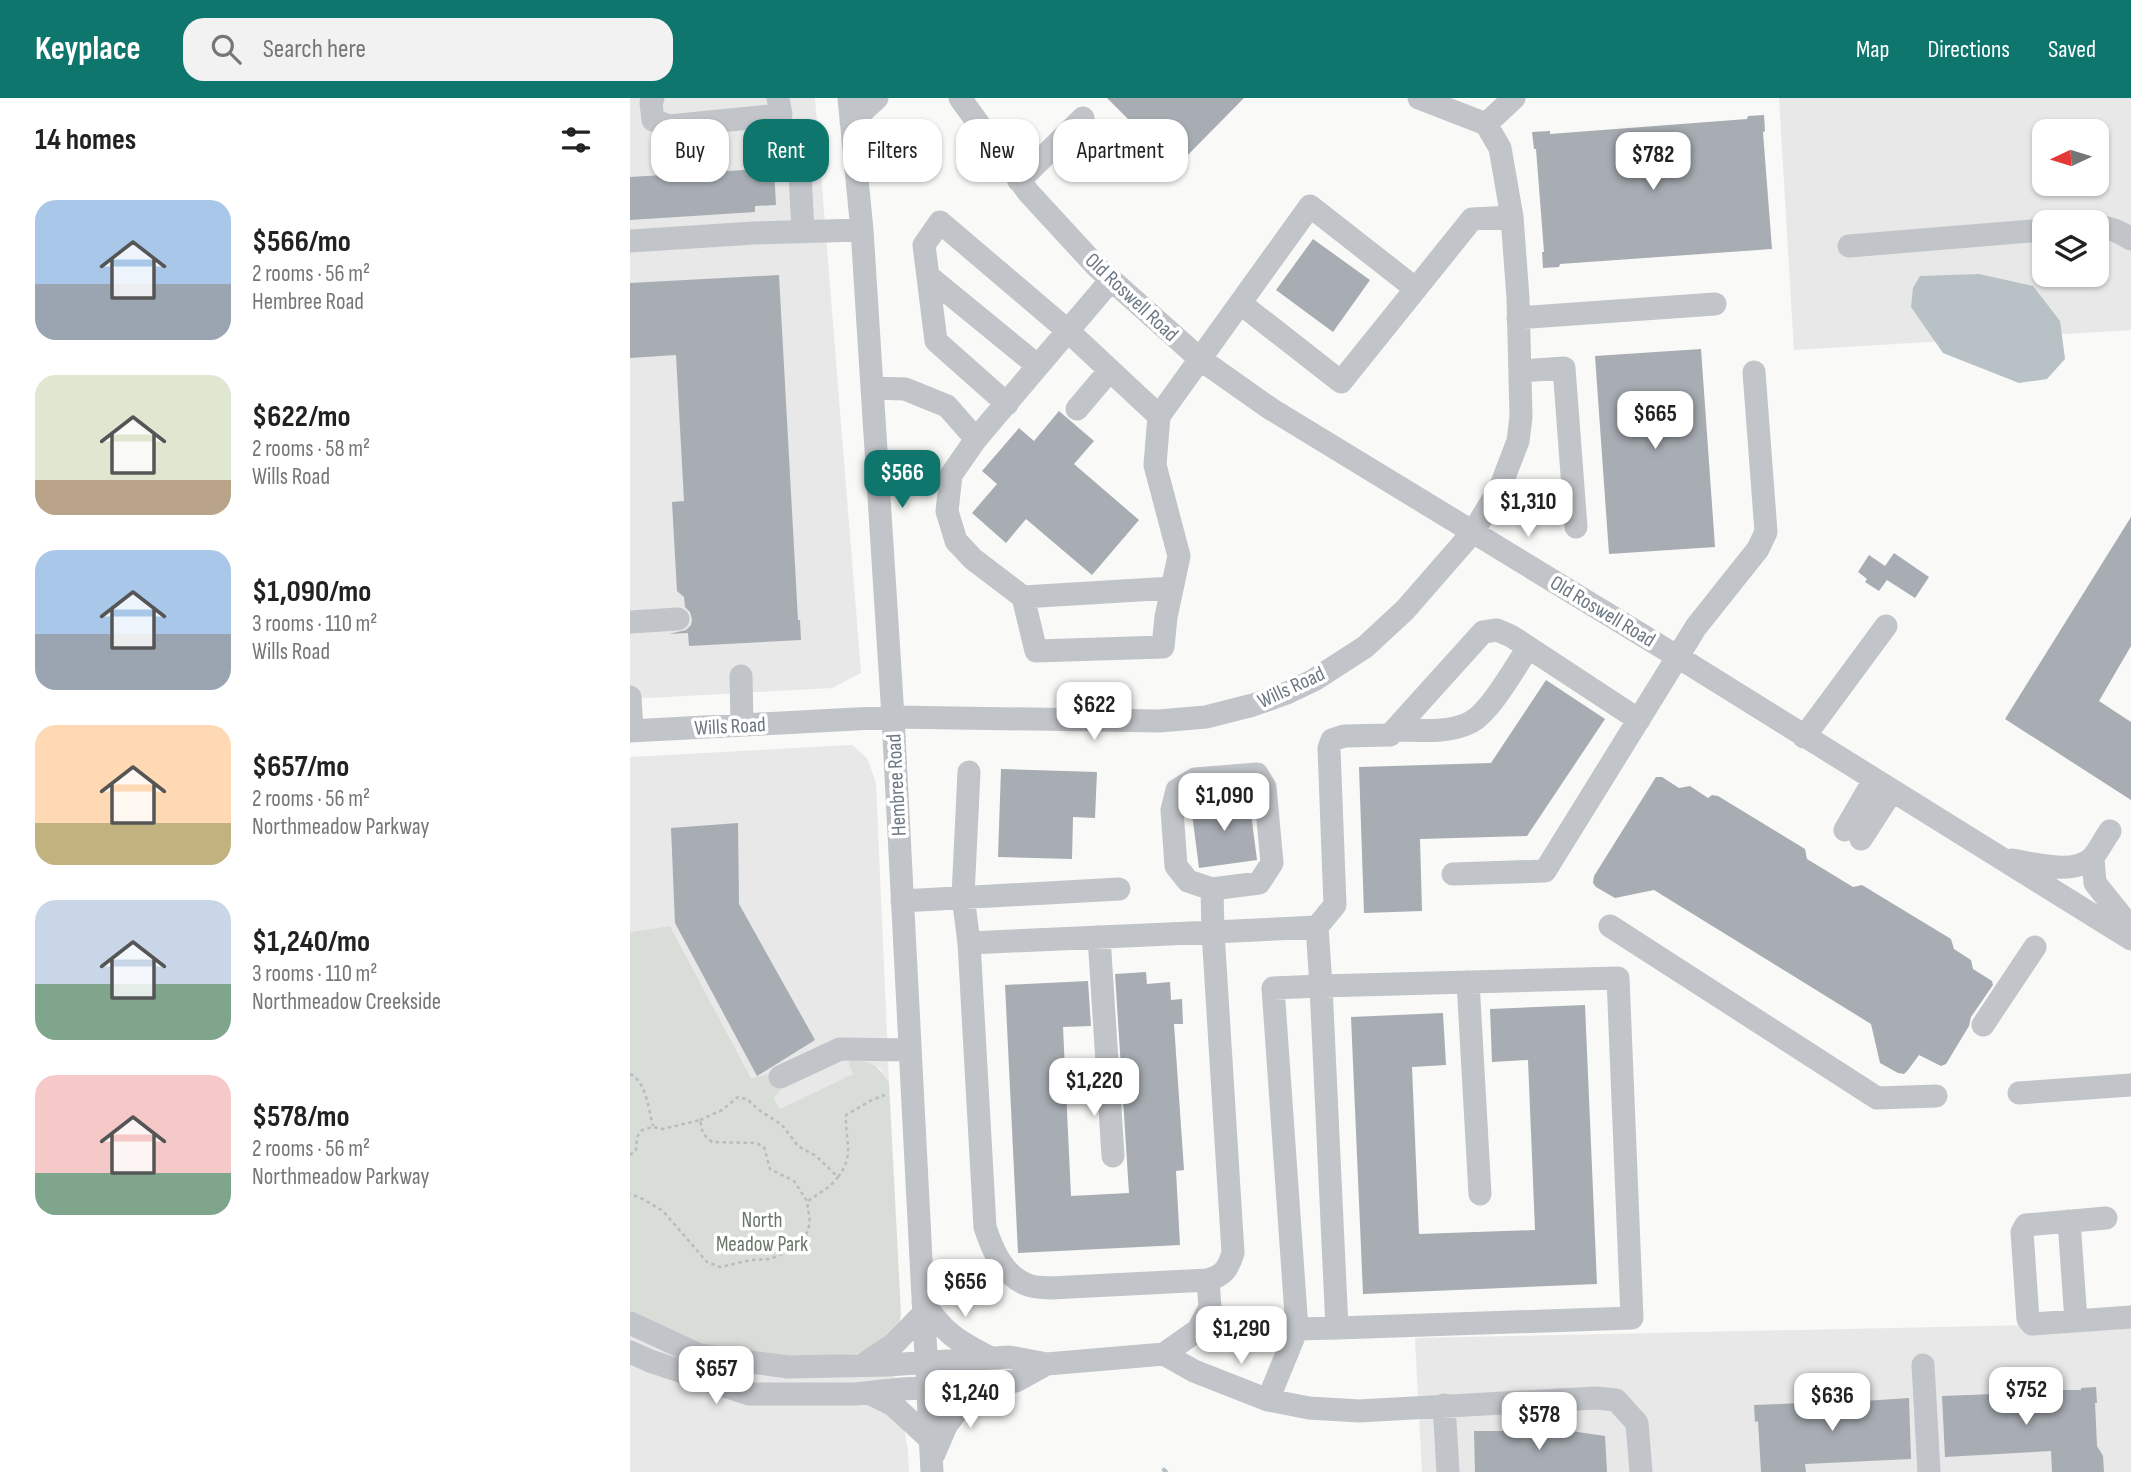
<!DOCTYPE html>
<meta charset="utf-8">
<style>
body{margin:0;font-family:"Sofia Sans Condensed",sans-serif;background:#f2f2f2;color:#222;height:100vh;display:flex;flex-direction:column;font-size:26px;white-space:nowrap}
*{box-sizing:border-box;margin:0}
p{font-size:23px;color:#767676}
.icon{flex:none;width:38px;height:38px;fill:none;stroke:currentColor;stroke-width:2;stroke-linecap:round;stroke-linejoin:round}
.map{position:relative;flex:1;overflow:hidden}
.details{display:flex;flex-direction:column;background:#fff;width:630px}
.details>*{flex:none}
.top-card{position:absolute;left:21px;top:21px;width:665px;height:63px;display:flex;gap:14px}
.needle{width:46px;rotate:266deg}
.fabs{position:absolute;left:1402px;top:21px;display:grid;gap:14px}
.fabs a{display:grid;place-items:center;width:77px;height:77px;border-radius:14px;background:#fff;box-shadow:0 2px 5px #0004;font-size:35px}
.price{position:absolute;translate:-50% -60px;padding:0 16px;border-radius:14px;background:#fff;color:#222;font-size:23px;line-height:46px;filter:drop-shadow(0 2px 4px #0008)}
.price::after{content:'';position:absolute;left:50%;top:42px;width:21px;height:16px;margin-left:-10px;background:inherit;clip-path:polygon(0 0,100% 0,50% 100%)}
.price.on{background:#0f766e;color:#fff}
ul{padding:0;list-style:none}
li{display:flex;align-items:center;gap:21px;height:175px;padding:0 35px}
li span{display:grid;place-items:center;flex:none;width:196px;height:140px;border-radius:21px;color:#555}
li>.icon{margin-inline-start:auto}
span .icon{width:84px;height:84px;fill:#fffc;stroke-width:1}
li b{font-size:30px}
h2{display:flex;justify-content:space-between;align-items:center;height:84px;padding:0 35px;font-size:30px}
.pill{padding:0 24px;border-radius:21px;background:#fff;box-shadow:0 2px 5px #0004;font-size:24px;line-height:63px}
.pill.on{background:#0f766e;color:#fff}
header{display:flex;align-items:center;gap:42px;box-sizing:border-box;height:98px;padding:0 35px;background:#0f766e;color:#fff}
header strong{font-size:33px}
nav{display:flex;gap:38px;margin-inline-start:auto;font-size:24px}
.search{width:490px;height:63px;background:#f2f2f2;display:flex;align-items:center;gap:18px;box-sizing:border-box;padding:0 24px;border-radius:21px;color:#767676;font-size:26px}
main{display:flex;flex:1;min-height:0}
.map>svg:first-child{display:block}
.built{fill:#e7e8e7;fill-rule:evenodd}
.green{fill:#d9ddd7}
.water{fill:#b8c1c6}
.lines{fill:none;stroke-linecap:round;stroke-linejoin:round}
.stream{stroke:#b8c1c6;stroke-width:4.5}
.building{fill:#a7adb3}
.path{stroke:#b9bcbe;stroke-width:2.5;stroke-dasharray:3.5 3.5;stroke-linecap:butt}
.minor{stroke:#c1c4c8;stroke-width:23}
.labels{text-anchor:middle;stroke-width:7;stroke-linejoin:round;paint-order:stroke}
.street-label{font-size:21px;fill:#6c7884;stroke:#fff}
.park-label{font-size:21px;fill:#687766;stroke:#fff}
</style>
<header>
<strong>Keyplace</strong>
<div class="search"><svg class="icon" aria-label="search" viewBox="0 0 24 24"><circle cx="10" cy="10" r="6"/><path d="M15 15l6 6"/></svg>Search here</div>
<nav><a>Map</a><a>Directions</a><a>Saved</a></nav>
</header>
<main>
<section class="details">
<h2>14 homes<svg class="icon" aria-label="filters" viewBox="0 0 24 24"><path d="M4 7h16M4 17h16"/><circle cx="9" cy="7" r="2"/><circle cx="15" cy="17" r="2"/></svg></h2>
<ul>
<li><span style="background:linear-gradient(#a9c7e8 60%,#9aa5b1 0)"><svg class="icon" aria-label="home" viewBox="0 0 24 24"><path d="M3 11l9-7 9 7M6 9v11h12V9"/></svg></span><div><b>$566/mo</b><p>2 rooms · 56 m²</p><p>Hembree Road</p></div></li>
<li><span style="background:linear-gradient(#dfe7d0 75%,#b9a48a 0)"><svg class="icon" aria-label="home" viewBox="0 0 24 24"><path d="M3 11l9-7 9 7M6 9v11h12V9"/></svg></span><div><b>$622/mo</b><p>2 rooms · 58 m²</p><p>Wills Road</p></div></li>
<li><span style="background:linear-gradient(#a9c7e8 60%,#9aa5b1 0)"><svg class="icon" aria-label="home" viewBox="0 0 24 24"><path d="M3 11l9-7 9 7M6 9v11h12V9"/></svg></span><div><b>$1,090/mo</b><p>3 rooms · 110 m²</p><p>Wills Road</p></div></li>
<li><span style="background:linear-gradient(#ffd9b3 70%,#c2b280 0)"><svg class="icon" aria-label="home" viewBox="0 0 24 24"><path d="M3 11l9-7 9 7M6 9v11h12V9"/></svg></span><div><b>$657/mo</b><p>2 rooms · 56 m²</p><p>Northmeadow Parkway</p></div></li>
<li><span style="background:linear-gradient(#c9d6e8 60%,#7fa58c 0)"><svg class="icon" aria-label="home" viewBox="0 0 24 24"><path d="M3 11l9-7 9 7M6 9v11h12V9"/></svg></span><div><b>$1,240/mo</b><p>3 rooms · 110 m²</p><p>Northmeadow Creekside</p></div></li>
<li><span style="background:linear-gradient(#f6c9c9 70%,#7fa58c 0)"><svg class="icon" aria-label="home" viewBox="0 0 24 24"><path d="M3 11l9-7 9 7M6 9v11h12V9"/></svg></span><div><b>$578/mo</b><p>2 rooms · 56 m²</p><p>Northmeadow Parkway</p></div></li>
</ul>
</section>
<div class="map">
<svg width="1501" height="1374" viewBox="0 0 1501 1374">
<rect width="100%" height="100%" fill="#f9f9f7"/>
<!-- built -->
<path class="built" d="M 0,0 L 185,0 L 231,575 L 202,590 L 0,601 Z
M 1149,0 L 1501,0 L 1501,232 L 1164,252 ZM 1414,33 L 1466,33 L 1466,86 L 1414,86 ZM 1414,124 L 1466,124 L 1466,177 L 1414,177 Z
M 222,647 L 237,660 L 246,685 L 259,984 L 250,970 L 219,967 L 224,976 L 150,1011 L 144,1000 L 143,976 L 121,980 L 40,828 L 0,834 L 0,659 Z
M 0,1218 L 259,1245 L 278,1353 L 279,1374 L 0,1374 Z
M 1501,1225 L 1501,1374 L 792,1374 L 785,1240 Z"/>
<!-- green -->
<path class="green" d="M 40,828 L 121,980 L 144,975 L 151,991 L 144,1000 L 150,1011 L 223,976 L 219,967 L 220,963 C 240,960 249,969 259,984 L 271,1216 L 268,1233 L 243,1254 L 198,1258 L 121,1258 L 71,1247 L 0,1218 L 0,834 Z"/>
<!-- water -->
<path class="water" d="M 1349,176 L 1403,188 L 1430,223 L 1435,261 L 1417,281 L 1389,285 L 1313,255 L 1281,209 L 1283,190 L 1290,178 Z"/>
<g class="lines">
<!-- stream -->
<path class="stream" d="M 534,1372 L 536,1374"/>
</g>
<!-- building -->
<path class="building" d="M 477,0 L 614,0 L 546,69 Z
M 1134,17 L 1135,33 L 1133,34 L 1142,151 L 930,166 L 929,169 L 913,170 L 912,154 L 914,154 L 906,51 L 904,51 L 902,34 L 920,33 L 920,36 L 1117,21 L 1118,18 Z
M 144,70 L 146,107 L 125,108 L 125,114 L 0,122 L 0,79 Z
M 683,141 L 740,182 L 703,234 L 646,192 Z
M 149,177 L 168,522 L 170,522 L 171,542 L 59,548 L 58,535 L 39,536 L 56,532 L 61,527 L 62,521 L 60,514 L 55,509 L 54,499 L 47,493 L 42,404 L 54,403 L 46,257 L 0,260 L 0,185 Z
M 1071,251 L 1085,449 L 979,456 L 965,258 Z
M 429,313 L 464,343 L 444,366 L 509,422 L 462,477 L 396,421 L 376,445 L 342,415 L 367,386 L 352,373 L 389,330 L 404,343 Z
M 1501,419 L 1501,548 L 1469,603 L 1501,624 L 1501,702 L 1375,621 Z
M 1264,455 L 1299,479 L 1285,500 L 1257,482 L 1249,493 L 1235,484 L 1237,481 L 1228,474 L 1239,457 L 1255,468 Z
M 916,582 L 975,621 L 897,738 L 790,741 L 792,813 L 734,815 L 729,669 L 861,665 Z
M 371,671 L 467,674 L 465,720 L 443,719 L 442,761 L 368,759 Z
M 1026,679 L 1032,679 L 1049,690 L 1060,688 L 1078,700 L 1082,697 L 1088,698 L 1175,751 L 1177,761 L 1223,789 L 1232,787 L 1321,841 L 1324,851 L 1341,862 L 1343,871 L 1362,883 L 1363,887 L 1341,919 L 1339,928 L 1316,966 L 1311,968 L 1289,957 L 1278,972 L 1274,976 L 1268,975 L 1250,965 L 1241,926 L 1024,792 L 985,800 L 966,789 L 963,785 L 964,778 Z
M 619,700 L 627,762 L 569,770 L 561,708 Z
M 108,725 L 109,806 L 185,942 L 127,978 L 45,825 L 41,730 Z
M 516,874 L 517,886 L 540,884 L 541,902 L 552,901 L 553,926 L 544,926 L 554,1072 L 546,1073 L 550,1147 L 388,1155 L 375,887 L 458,883 L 461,928 L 433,929 L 441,1098 L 499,1095 L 485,876 Z
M 955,907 L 967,1186 L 733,1196 L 721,919 L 813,915 L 816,967 L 782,969 L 789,1136 L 905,1132 L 898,962 L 862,964 L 860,911 Z
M 1466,1289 L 1467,1305 L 1465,1305 L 1467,1348 L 1473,1358 L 1474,1374 L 1422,1374 L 1421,1353 L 1315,1359 L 1312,1298 L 1416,1294 L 1416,1292 L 1451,1292 L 1451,1290 Z
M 1279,1300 L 1281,1361 L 1175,1366 L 1176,1374 L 1131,1374 L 1128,1323 L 1125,1324 L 1124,1307 L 1174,1305 L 1175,1307 Z
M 844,1333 L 941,1333 L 975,1338 L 977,1374 L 845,1374 Z"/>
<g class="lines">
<!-- path -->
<path class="path" d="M 0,976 C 17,984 18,1011 23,1028
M 70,1022 L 92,1012 L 108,999 L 117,1001 L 129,1012 L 152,1027 L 168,1048 L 186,1058 L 208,1079 L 200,1088 L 178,1103
M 0,1057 L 6,1052 L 7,1039 L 12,1032 L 23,1029 L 33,1031 L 70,1022 L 73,1036 L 82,1044 L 126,1045 L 134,1049 L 140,1071 L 164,1083 L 177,1103 L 180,1125 L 175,1140 L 162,1152 L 140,1161 L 121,1162 L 90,1169 L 77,1164 L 33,1113 L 13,1101 L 0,1096
M 208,1079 C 225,1057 215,1042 216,1017 L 242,1002 L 255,997"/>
<!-- minor -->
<path class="minor" d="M 23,0 L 21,5 L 23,22 L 39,28 L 151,17 L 148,0
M 219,0 L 232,132 L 263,619 L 302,1374
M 330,0 L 398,94 L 467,169 L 570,261 L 641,311 L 1048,559 L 1501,841
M 789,0 L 856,26
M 221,24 L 247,0
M 856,26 L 884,0
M 170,75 L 173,134
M 389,83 L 453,20
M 1466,129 C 1479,128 1490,134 1501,141
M 0,143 L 124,135 L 232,132
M 1219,148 L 1414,132
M 298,178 L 408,268
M 610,205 L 711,284 L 842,121 L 882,119
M 888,220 L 1085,206
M 890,273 L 934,270 L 946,429
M 242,290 L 275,291 L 317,308 L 346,341 L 481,182
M 377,306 L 306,243 L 294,147 L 310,124 L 438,233 L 529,318
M 447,311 L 480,272
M 346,341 L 321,377 L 317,413 L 326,443 L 343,461 L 393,499 L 406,553 L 533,549 L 536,519 L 549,458 L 525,367 L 529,318 L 680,108 L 786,191
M 393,499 L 542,490
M 0,524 L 48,521
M 111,578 L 112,627
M 0,599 L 2,633
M 765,632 C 789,632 819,636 841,624 C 861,613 885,569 898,550
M 0,633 L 263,619 L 529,623 L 576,619 L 623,607 L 657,595 L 684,582 L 735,549 L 775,512 L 843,434 L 870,390 L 888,343 L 891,319 L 888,200 L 882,119 L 870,50 L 856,26
M 1174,639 L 1256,528
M 339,674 L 333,798 L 339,845
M 1215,732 L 1244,682
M 1231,741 L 1262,693
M 1463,760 L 1465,785 L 1501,830
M 1382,762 C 1405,766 1444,777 1462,760 C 1469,753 1474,741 1480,733
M 823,776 L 915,773 L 1066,529 L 1128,451 L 1136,434 L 1124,274
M 582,791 L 558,783 L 546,768 L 542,712 L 547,692 L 565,681 L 627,676 L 635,689 L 642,765 L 629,785 L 582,791 L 583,834 L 687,829 L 705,807 L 699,650 L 702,642 L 714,638 L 760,637 L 853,534 L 867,532 L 881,538 L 1009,622
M 272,803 L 489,791
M 980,828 L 1247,1000 L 1306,998
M 687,829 L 691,888 L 643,890 L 667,1231 L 707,1230 L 1002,1220 L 988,880 L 691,888 L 707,1230
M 469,839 L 483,1058
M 838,884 L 850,1096
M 1353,927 L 1405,849
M 150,979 L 210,951 L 280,952
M 1389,995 L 1501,987
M 1476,1120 L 1396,1127 L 1392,1134 L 1398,1221 L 1402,1226 L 1501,1219
M 1439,1123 L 1446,1223
M 293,1204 C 314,1234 326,1243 359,1259
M 0,1225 L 69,1257 L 158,1269 L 257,1267 L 379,1259 L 417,1266 L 534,1256 L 564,1273 L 638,1302 L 679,1310 L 729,1313 L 966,1300 L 986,1302 L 1007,1325 L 1011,1374
M 0,1254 L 20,1263 L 119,1296 L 225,1296 L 272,1291 L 352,1287 L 386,1283 L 417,1266
M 534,1256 L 568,1232 L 580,1209 L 578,1182 C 594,1177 598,1171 603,1155 L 583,834 L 339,845 L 355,1129 C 362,1151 373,1178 398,1187 C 405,1190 414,1189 421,1190 L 578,1182
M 234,1266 L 264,1246 L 293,1216
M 1293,1267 L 1299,1374
M 239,1295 L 263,1307 L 300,1341
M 638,1302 L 667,1231
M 814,1307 L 818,1374
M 304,1356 L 316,1328 L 332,1306 L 360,1287"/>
</g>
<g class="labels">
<!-- street labels -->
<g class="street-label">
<text transform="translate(502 199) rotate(43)" y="7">Old Roswell Road</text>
<text transform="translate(973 513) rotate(31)" y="7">Old Roswell Road</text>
<text transform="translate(661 589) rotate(-25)" y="7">Wills Road</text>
<text transform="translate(100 628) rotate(-3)" y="7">Wills Road</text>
<text transform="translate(266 687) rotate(-93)" y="7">Hembree Road</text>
</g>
<!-- park labels -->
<g class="park-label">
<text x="132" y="1129">North<tspan x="132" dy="24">Meadow Park</tspan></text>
</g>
</g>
</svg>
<div class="fabs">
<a><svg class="needle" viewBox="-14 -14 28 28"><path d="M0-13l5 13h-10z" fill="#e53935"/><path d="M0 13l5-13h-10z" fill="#767676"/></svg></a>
<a><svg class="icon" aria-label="layers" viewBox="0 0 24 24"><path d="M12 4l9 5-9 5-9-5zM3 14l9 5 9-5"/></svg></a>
</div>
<b class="price" style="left:1023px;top:94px">$782</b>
<b class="price" style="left:1025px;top:353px">$665</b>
<b class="price on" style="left:272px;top:412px">$566</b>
<b class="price" style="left:898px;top:441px">$1,310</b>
<b class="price" style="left:464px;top:644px">$622</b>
<b class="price" style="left:594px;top:735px">$1,090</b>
<b class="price" style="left:464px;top:1020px">$1,220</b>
<b class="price" style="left:335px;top:1221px">$656</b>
<b class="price" style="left:611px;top:1268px">$1,290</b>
<b class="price" style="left:86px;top:1308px">$657</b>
<b class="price" style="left:1396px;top:1329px">$752</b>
<b class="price" style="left:340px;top:1332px">$1,240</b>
<b class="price" style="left:1202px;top:1335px">$636</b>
<b class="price" style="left:909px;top:1354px">$578</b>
<div class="top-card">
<a class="pill">Buy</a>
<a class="pill on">Rent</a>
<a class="pill">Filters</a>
<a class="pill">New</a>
<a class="pill">Apartment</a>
</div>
</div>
</main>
